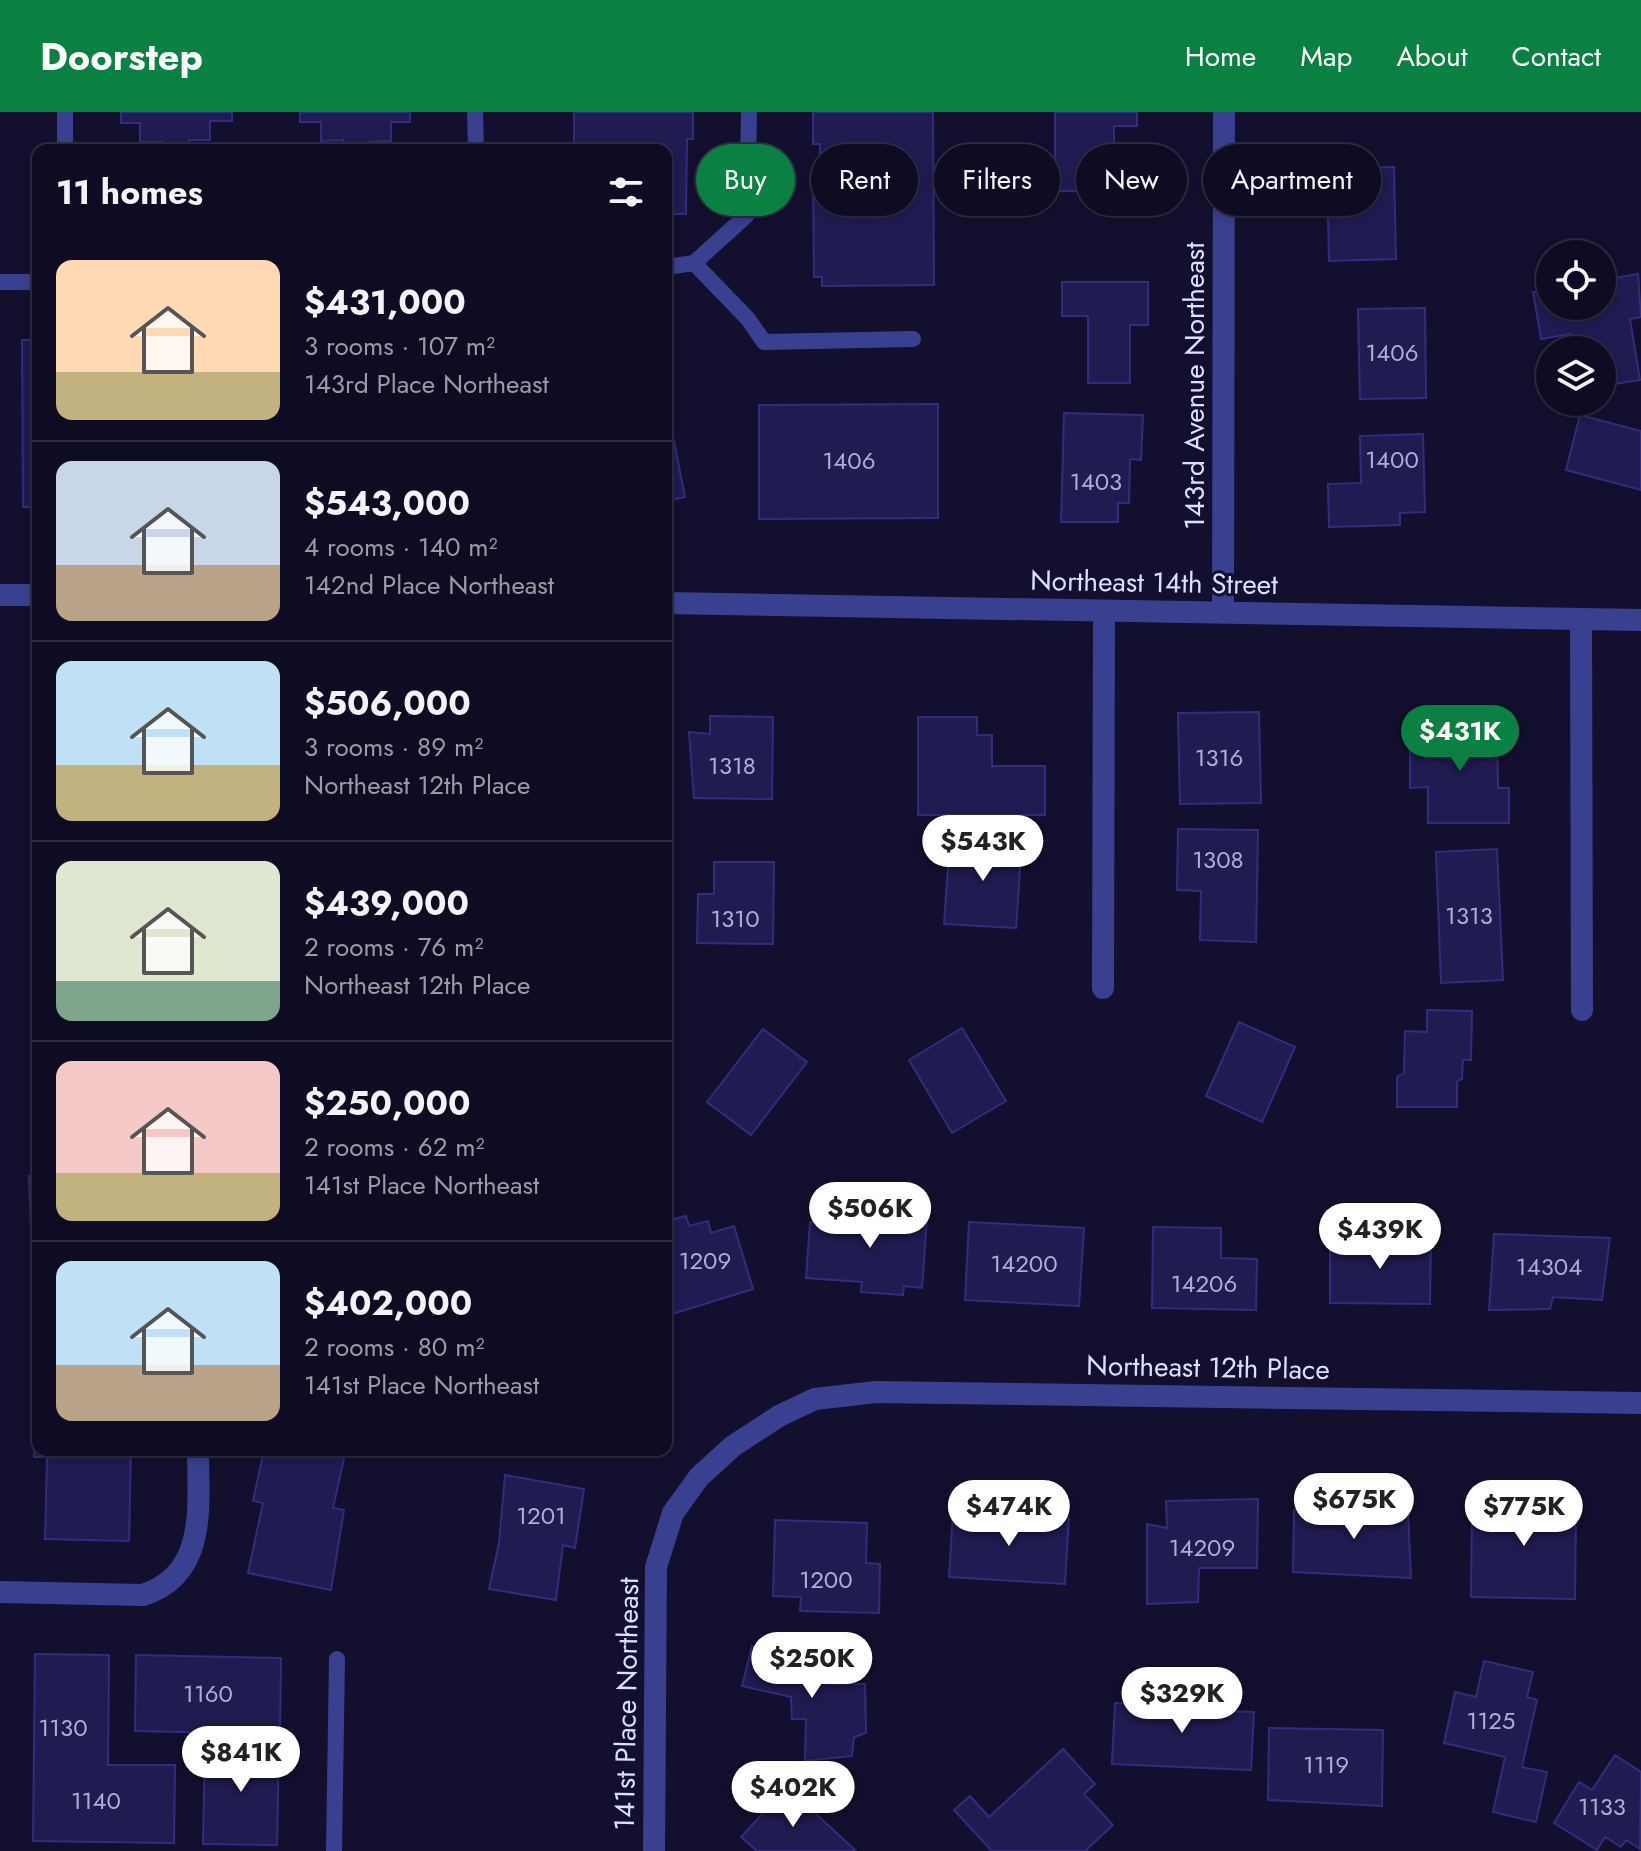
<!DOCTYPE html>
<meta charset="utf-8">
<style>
body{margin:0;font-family:Jost,sans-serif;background:#1c1a2f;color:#f1f3f6;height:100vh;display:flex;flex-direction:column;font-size:30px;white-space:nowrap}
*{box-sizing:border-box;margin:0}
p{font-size:26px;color:#9b9ba5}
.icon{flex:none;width:44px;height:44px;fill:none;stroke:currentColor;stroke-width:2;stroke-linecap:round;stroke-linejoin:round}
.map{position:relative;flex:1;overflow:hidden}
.drawer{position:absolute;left:32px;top:32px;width:640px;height:1312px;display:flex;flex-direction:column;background:#0e0c22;border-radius:16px;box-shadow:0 4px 12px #0003,0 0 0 2px #2e2c40}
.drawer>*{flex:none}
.guide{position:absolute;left:696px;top:32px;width:760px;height:72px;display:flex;gap:16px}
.tools{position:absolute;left:1536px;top:128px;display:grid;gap:16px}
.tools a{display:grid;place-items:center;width:80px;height:80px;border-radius:50%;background:#0e0c22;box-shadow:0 4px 12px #0003,0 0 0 2px #2e2c40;font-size:40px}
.price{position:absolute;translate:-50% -68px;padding:0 18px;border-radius:28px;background:#fff;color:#222;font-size:26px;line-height:52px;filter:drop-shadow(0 2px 4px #0008)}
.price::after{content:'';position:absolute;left:50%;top:48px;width:24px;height:18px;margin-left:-12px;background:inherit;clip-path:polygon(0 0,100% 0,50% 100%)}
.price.current{background:#0b8043;color:#fff}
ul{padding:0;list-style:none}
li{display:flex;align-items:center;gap:24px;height:200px;padding:0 24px}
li+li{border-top:2px solid #2e2c40}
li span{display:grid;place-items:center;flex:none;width:224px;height:160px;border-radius:16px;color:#555}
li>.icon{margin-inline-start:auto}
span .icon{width:96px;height:96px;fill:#fffc;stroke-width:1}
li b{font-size:34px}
h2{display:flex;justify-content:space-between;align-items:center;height:96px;padding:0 24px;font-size:34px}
.chip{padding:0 28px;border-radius:36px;background:#0e0c22;box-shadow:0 4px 12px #0003,0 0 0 2px #2e2c40;font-size:28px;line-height:72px}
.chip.current{background:#0b8043;color:#fff}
header{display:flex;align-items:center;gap:48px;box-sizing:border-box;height:112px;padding:0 40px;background:#0b8043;color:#fff}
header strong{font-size:38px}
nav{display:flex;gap:44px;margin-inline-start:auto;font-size:28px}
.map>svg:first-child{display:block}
.building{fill:#201b51;stroke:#332c7e;stroke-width:2}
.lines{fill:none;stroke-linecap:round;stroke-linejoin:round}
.service{stroke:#394090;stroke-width:16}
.minor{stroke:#394090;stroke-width:22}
.labels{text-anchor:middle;stroke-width:6;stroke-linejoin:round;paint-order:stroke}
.number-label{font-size:24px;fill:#aeadd4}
.street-label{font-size:28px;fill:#dedeff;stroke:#12102e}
</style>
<header>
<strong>Doorstep</strong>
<nav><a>Home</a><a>Map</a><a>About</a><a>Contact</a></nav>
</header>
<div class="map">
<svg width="1641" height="1739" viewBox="0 0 1641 1739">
<rect width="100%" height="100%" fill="#12102e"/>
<!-- building -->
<path class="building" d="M 121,0 L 232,0 L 232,9 L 210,9 L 210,28 L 189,28 L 189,35 L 162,36 L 162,30 L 140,30 L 140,11 L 121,11 Z
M 300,0 L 410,0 L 410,10 L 391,10 L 391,29 L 369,30 L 369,35 L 343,35 L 343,28 L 321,29 L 321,10 L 300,10 Z
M 574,0 L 693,0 L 693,27 L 687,27 L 686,102 L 666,102 L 666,38 L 574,38 Z
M 813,0 L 933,0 L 934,173 L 822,174 L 822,165 L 814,165 L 813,65 L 820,65 L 820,32 L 813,32 Z
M 1055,0 L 1137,0 L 1137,14 L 1114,14 L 1114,79 L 1055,79 Z
M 1394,55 L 1396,147 L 1329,149 L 1328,103 L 1307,103 L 1307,57 Z
M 1638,162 L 1641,205 L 1630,207 L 1640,268 L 1602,274 L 1602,238 L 1572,238 L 1570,222 L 1541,227 L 1533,180 L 1550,177 L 1550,194 L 1602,194 L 1602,168 Z
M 1062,170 L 1148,170 L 1148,213 L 1130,213 L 1130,271 L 1088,271 L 1088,204 L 1062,204 Z
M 1425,196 L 1426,286 L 1360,287 L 1358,197 Z
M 22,228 L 38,228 L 38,395 L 23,395 Z
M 666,289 L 685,385 L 666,389 Z
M 938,292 L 938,406 L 759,407 L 759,293 Z
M 1064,301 L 1143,303 L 1141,348 L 1130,347 L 1129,391 L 1118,391 L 1118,410 L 1061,410 Z
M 1580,303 L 1641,319 L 1641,378 L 1566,358 Z
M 1423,322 L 1425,400 L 1400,401 L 1400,413 L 1329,415 L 1328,372 L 1361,371 L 1360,324 Z
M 1259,600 L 1261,691 L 1180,692 L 1178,601 Z
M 710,604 L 773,605 L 772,687 L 694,686 L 689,620 L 710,622 Z
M 918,605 L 977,605 L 977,623 L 992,623 L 992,654 L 1045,654 L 1045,703 L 918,703 Z
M 1497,610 L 1498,676 L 1509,676 L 1509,711 L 1428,711 L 1428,675 L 1410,676 L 1410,627 L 1428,627 L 1428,611 Z
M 1178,717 L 1258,718 L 1256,830 L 1200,828 L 1201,779 L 1177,778 Z
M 950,725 L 1022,730 L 1016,816 L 944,812 Z
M 1497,737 L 1503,868 L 1441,871 L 1436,740 Z
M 714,750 L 774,750 L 773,832 L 697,831 L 698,782 L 714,782 Z
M 1427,898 L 1472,899 L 1471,948 L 1463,948 L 1462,967 L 1457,969 L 1457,995 L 1397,995 L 1397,965 L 1404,961 L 1405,919 L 1427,920 Z
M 1239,910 L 1295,935 L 1262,1010 L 1206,984 Z
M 962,916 L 1006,989 L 952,1021 L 909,948 Z
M 763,917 L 807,950 L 751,1023 L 707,990 Z
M 29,1064 L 38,1064 L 38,1146 L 32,1146 Z
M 858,1092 L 905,1095 L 905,1105 L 927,1107 L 922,1176 L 904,1174 L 903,1183 L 861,1180 L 862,1170 L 806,1166 L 810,1110 L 856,1114 Z
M 686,1104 L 689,1114 L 708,1109 L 711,1121 L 734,1114 L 753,1177 L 666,1204 L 666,1109 Z
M 969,1110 L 1084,1116 L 1079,1194 L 965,1188 Z
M 1153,1115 L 1221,1116 L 1221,1146 L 1257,1147 L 1256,1198 L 1152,1196 Z
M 1494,1122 L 1610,1126 L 1602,1188 L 1553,1185 L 1550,1197 L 1489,1198 Z
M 1330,1127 L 1431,1127 L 1430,1192 L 1330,1191 Z
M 35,1262 L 38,1338 L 131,1338 L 129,1429 L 45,1427 L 47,1345 L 34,1345 Z
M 264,1338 L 346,1338 L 333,1396 L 344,1398 L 331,1478 L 248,1461 L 263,1391 L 253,1389 Z
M 505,1363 L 584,1377 L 575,1436 L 563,1433 L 556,1488 L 489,1477 L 499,1431 Z
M 1495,1378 L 1553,1378 L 1553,1399 L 1576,1399 L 1575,1487 L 1471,1485 L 1472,1397 L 1495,1397 Z
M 1378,1385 L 1408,1399 L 1411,1466 L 1293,1460 L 1294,1398 L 1350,1398 Z
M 1258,1387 L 1257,1456 L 1199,1456 L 1198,1490 L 1147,1492 L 1147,1412 L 1167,1416 L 1166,1389 Z
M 953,1400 L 1069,1406 L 1065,1472 L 949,1465 Z
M 775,1408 L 867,1411 L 866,1451 L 880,1452 L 879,1501 L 800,1499 L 801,1485 L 773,1484 Z
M 752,1534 L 826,1549 L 829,1572 L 865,1572 L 866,1621 L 854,1625 L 852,1644 L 805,1649 L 806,1607 L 792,1607 L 791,1585 L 742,1574 Z
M 35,1542 L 109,1543 L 108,1653 L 175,1653 L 174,1731 L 33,1729 Z
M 136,1543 L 281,1546 L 280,1622 L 135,1619 Z
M 1484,1549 L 1533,1560 L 1527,1585 L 1537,1588 L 1522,1655 L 1547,1660 L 1536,1710 L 1493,1700 L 1505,1645 L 1444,1631 L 1455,1580 L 1476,1585 Z
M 1142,1585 L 1199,1588 L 1198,1598 L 1254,1600 L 1251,1658 L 1112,1652 L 1115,1591 L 1142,1592 Z
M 1269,1616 L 1383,1618 L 1382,1694 L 1268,1688 Z
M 205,1630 L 279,1631 L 277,1733 L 203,1732 Z
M 1063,1637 L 1095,1672 L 1084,1682 L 1113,1713 L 1085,1739 L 992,1739 L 954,1698 L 970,1684 L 989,1705 Z
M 1615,1643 L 1641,1660 L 1640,1737 L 1626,1728 L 1621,1735 L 1605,1725 L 1597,1738 L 1554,1711 L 1579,1670 L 1592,1678 Z
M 787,1675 L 856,1739 L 757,1739 L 741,1725 Z"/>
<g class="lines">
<!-- service -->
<path class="service" d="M 65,0 L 65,38
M 475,0 L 476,38
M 694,151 L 747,103 L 749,0
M 666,155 L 694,151 L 748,207 L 764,230 L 913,227
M 0,170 L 38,170
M 334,1739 L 337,1547"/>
<!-- minor -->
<path class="minor" d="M 0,483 L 38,483
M 666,491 L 1641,508
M 1223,501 L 1224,0
M 1581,508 L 1582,898
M 1103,876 L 1104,499
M 0,1480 L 143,1483 C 208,1462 198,1394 198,1338
M 654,1739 L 656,1455 L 673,1401 L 699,1365 L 733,1334 L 779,1304 L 815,1287 L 876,1280 L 1641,1291"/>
</g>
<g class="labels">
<!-- number labels -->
<g class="number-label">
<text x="1392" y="249">1406</text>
<text x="1392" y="356">1400</text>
<text x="849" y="357">1406</text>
<text x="1096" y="378">1403</text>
<text x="1219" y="654">1316</text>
<text x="732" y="662">1318</text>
<text x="1218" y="756">1308</text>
<text x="1469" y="812">1313</text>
<text x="735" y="815">1310</text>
<text x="705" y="1157">1209</text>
<text x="1024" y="1160">14200</text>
<text x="1549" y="1163">14304</text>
<text x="1204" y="1180">14206</text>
<text x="541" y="1412">1201</text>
<text x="1202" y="1444">14209</text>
<text x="826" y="1476">1200</text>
<text x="208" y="1590">1160</text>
<text x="1491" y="1617">1125</text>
<text x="63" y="1624">1130</text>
<text x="1326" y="1661">1119</text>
<text x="96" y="1697">1140</text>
<text x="1602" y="1703">1133</text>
</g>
<!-- street labels -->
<g class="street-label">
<text transform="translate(1194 274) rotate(-90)" y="10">143rd Avenue Northeast</text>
<text transform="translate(1154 470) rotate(1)" y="10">Northeast 14th Street</text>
<text transform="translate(1208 1255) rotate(1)" y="10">Northeast 12th Place</text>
<text transform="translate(626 1592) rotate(-89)" y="10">141st Place Northeast</text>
</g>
</g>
</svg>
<div class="tools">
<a><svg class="icon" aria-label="locate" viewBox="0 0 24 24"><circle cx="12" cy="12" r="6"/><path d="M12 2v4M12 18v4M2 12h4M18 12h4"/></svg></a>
<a><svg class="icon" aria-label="layers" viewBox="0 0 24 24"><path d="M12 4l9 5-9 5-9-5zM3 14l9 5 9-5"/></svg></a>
</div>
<b class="price current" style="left:1460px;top:661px">$431K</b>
<b class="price" style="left:983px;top:771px">$543K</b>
<b class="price" style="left:870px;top:1138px">$506K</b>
<b class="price" style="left:1380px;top:1159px">$439K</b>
<b class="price" style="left:1354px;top:1429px">$675K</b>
<b class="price" style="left:1009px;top:1436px">$474K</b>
<b class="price" style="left:1524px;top:1436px">$775K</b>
<b class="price" style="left:812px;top:1588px">$250K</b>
<b class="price" style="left:1182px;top:1623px">$329K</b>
<b class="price" style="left:241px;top:1682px">$841K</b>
<b class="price" style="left:793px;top:1717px">$402K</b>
<div class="guide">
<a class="chip current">Buy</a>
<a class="chip">Rent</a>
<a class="chip">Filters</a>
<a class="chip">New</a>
<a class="chip">Apartment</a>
</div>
<section class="drawer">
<h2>11 homes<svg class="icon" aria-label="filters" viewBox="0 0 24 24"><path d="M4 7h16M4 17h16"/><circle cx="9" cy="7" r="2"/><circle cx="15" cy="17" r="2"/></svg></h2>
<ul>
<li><span style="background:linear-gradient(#ffd9b3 70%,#c2b280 0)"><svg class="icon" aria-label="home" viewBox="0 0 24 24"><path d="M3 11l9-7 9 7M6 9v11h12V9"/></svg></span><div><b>$431,000</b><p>3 rooms · 107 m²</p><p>143rd Place Northeast</p></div></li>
<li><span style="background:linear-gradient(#c9d6e8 65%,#b9a48a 0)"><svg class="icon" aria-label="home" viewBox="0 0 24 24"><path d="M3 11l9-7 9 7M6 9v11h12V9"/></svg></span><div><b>$543,000</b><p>4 rooms · 140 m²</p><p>142nd Place Northeast</p></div></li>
<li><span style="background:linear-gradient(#bfe0f5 65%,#c2b280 0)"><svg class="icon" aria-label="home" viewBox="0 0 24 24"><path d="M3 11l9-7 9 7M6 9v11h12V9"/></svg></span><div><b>$506,000</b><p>3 rooms · 89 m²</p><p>Northeast 12th Place</p></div></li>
<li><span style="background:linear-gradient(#dfe7d0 75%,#7fa58c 0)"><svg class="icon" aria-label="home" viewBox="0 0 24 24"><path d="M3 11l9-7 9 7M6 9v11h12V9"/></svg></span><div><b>$439,000</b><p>2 rooms · 76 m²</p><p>Northeast 12th Place</p></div></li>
<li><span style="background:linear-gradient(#f6c9c9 70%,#c2b280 0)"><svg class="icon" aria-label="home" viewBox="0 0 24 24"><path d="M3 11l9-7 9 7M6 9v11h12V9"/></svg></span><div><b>$250,000</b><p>2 rooms · 62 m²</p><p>141st Place Northeast</p></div></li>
<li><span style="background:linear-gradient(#bfe0f5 65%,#b9a48a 0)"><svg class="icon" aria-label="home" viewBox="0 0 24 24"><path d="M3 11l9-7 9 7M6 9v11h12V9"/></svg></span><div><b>$402,000</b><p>2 rooms · 80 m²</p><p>141st Place Northeast</p></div></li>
</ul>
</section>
</div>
